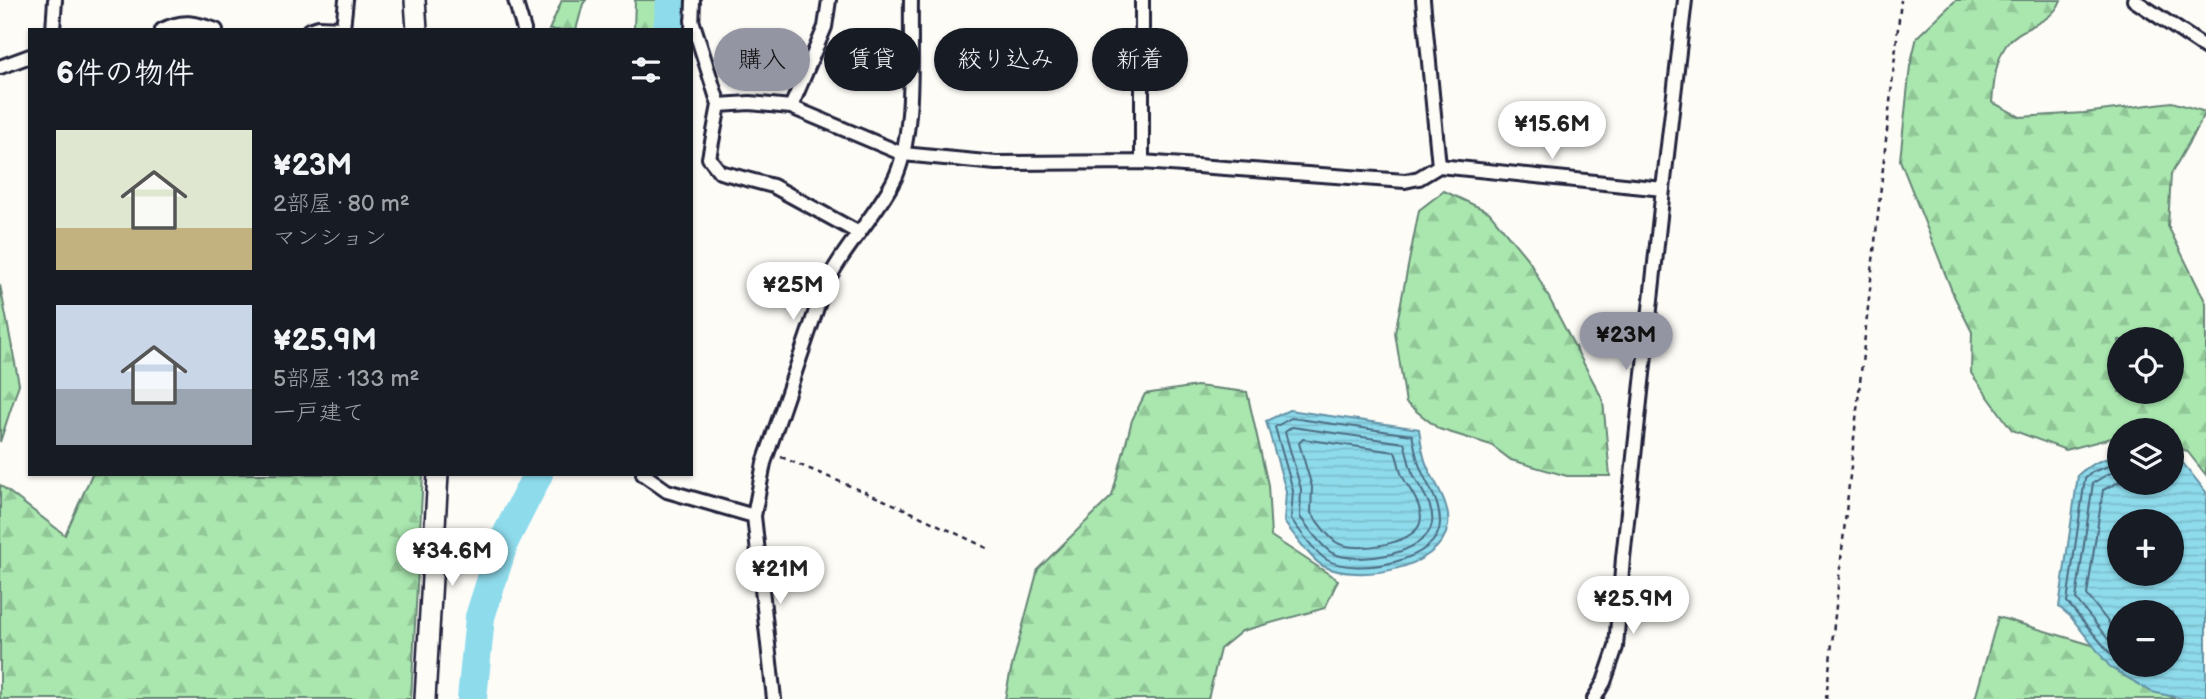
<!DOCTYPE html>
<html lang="ja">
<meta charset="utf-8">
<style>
body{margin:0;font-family:"Balsamiq Sans","Klee One",sans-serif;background:#20242c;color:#f1f3f6;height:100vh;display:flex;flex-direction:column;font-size:26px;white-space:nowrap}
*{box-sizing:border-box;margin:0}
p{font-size:23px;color:#9ea1a6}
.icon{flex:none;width:38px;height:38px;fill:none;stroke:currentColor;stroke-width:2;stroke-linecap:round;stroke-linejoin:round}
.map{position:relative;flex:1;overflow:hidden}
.drawer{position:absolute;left:28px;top:28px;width:665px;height:448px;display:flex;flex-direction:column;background:#171b24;border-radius:0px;box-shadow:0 2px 5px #0004}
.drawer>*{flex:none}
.banner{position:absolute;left:714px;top:28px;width:665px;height:63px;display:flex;gap:14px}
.tools{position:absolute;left:2107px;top:327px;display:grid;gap:14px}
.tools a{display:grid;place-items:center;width:77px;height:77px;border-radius:50%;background:#171b24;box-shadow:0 2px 5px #0004;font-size:35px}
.price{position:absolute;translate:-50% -60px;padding:0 16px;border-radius:24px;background:#fff;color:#222;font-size:23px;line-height:46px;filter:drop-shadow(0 2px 4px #0008)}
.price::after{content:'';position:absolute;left:50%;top:42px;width:21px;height:16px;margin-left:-10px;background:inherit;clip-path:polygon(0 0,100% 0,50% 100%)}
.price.on{background:#9495a2;color:#111}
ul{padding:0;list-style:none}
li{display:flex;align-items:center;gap:21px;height:175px;padding:0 28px}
li span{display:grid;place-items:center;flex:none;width:196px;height:140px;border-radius:0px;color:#555}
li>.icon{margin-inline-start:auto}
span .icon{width:84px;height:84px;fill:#fffc;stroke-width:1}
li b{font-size:30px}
h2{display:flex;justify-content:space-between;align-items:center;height:84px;padding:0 28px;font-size:30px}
.chip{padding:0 24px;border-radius:32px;background:#171b24;box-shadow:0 2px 5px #0004;font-size:24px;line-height:63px}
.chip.on{background:#9495a2;color:#111}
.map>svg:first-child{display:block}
.forest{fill:url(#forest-firs);stroke:#668475;stroke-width:2;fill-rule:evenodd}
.water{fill:url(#water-rules);stroke:#6391a5;stroke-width:2;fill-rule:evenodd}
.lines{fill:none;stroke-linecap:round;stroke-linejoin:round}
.shore{stroke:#4d6c82;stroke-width:2}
.river{stroke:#8edbec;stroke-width:30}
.street-casing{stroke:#22223b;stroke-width:18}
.secondary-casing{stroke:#22223b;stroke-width:24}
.path{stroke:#22223b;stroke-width:2.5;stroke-dasharray:5 5;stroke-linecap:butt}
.street{stroke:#fdfcf7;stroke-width:12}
.secondary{stroke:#fdfcf7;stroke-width:19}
</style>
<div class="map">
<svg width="2206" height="699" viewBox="0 0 2206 699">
<defs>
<pattern id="forest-firs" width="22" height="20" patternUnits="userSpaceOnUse" patternTransform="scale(1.75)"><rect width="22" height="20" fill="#a9e7af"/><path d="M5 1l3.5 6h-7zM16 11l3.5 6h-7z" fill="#91c697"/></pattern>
<pattern id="water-rules" width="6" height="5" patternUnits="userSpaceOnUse" patternTransform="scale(1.75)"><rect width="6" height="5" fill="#8edbec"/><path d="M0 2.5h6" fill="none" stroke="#7abccb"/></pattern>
</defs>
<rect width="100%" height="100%" fill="#fdfcf7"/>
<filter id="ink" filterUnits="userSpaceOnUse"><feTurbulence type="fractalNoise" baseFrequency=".0143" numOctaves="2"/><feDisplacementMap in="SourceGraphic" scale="14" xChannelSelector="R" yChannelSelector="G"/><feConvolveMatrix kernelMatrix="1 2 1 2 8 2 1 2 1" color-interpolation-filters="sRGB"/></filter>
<g filter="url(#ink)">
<!-- forest -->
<path class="forest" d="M 562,0 L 586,0 L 583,4 L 576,30 L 549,30 Z
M 635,0 L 664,0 L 661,30 L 634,30 Z
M 1956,0 L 2061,0 C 2052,25 2021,25 2007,44 C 1995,60 1994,84 1992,102 L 2020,117 L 2084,113 L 2172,102 L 2206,112 L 2171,174 L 2168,226 L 2206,303 L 2206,475 L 2187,451 L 2172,445 L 2172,430 L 2119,430 L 2119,436 L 2066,450 L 2012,430 L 1971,373 L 1972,332 L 1954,296 L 1900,160 L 1910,66 L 1917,37 ZM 2119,340 L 2172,340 L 2172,392 L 2119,392 Z
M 1444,191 L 1489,212 L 1530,262 L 1603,400 L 1610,476 L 1567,476 L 1511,460 L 1491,445 L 1439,429 L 1406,403 L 1395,333 L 1419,210 Z
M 0,285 L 19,384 L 0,442 Z
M 1197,386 L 1247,392 L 1268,485 L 1271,536 L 1338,580 L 1325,608 L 1242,631 L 1220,649 L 1208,699 L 1005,699 L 1010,674 L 1038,569 L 1112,496 L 1132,420 L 1145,394 Z
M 92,474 L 423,474 L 411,699 L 0,699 L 0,485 L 65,535 Z
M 1998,617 L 2102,648 L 2119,665 L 2126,665 L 2174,699 L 1975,699 Z"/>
<!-- water -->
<path class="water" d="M 1289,410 L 1419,429 C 1421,441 1422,454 1427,466 C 1435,484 1451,504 1448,526 C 1440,570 1357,583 1323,566 C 1311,560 1294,534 1284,522 L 1286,491 L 1266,421 Z
M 2119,455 L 2119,483 L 2172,483 L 2172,460 L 2182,462 L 2206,492 L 2206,699 L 2183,699 L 2152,692 L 2111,668 L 2070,616 L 2059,607 L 2078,475 C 2091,463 2103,459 2119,455 ZM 2119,522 L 2172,522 L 2172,574 L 2119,574 ZM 2119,612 L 2172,612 L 2172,665 L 2119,665 Z"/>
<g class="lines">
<!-- shore -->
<path class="shore" d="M 1291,418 L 1412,435 C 1415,446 1416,457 1420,467 C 1427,486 1440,500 1440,522 C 1441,562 1355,576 1327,560 C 1316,554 1299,530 1291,519 L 1293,490 L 1275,427 Z
M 1292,427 L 1404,443 C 1407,451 1408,460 1411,469 C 1417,486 1435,504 1432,523 C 1427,555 1356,565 1332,553 C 1320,546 1309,528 1300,517 L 1301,489 L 1285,432 Z
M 1303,439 L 1395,452 C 1398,459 1399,466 1401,473 C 1407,488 1425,506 1420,523 C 1415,544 1352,554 1336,542 C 1327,536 1318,522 1311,513 L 1312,487 L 1299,443 Z
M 2119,462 L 2092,472 L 2085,479 L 2067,602 L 2119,664
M 2119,471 L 2108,474 L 2093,483 L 2076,599 L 2119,653
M 2119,482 L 2103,490 L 2087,595 L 2119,636"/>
<!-- river -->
<path class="river" d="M 668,30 L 671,0
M 472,699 L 480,617 L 504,541 L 538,474"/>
<defs>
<path id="street" d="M 515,0 L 524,30
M 1142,0 L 1142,162
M 1423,0 L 1439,166
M 2134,0 L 2206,48
M 692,20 L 719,105 L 750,103 L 791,107 L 903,154 L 996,163 L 1142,162 L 1405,181 L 1419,178 L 1439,166 L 1663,189
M 692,28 L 693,0
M 53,30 L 55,0
M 162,30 C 183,19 195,23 216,30
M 309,30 L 318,27 L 343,28 L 346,0
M 0,67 L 30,56
M 719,105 L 709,158 L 720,172 L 773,186 L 859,233
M 791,107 L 825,27 L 829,0
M 643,474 L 667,491 L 754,516
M 774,699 L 754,516 L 764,463 L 823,290 C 842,249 872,221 893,182 C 916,140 910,49 911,0
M 1594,699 L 1604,682 L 1616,647 L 1623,558 L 1663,189 L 1685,0"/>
<path id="secondary" d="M 415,0 L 417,30
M 425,699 L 438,474"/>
</defs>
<!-- street casing -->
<use href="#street" class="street-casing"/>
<!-- secondary casing -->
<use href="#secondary" class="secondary-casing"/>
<!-- path -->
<path class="path" d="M 781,457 L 898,506 L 987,548
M 1826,699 L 1901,0"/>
<!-- street -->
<use href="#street" class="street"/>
<!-- secondary -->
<use href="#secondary" class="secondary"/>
</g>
</g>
</svg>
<div class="tools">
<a><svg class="icon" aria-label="locate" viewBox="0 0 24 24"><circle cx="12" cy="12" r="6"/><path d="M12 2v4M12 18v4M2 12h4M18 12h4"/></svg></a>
<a><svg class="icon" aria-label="layers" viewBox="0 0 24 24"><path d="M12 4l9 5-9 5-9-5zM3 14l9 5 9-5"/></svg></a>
<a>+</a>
<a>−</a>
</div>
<b class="price" style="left:1552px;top:161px">¥15.6M</b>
<b class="price" style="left:793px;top:322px">¥25M</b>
<b class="price on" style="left:1626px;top:372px">¥23M</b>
<b class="price" style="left:452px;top:588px">¥34.6M</b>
<b class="price" style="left:780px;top:606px">¥21M</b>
<b class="price" style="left:1633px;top:636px">¥25.9M</b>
<div class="banner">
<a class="chip on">購入</a>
<a class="chip">賃貸</a>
<a class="chip">絞り込み</a>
<a class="chip">新着</a>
</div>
<section class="drawer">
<h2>6件の物件<svg class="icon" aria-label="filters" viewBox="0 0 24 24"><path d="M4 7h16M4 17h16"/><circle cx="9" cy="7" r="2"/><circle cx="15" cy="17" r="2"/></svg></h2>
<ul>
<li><span style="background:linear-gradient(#dfe7d0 70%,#c2b280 0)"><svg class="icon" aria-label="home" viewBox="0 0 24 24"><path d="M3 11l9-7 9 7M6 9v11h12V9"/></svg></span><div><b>¥23M</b><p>2部屋 · 80 m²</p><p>マンション</p></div></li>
<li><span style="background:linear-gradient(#c9d6e8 60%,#9aa5b1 0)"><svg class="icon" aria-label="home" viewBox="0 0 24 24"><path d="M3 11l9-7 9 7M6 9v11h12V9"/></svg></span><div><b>¥25.9M</b><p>5部屋 · 133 m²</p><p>一戸建て</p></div></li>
</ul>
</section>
</div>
